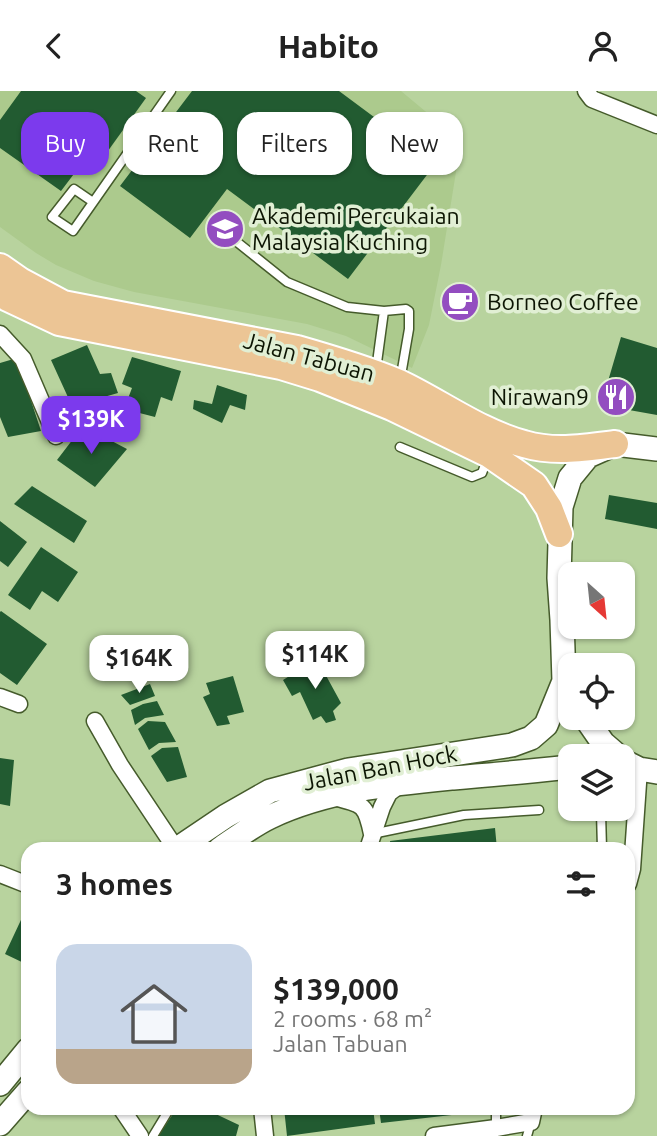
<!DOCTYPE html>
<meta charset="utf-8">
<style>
body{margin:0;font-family:Ubuntu,sans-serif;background:#f6f6f6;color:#222;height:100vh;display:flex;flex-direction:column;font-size:26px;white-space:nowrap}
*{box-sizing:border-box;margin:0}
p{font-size:23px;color:#767676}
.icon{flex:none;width:38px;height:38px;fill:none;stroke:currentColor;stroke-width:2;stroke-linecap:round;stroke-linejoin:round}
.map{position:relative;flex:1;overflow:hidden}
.drawer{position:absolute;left:21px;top:751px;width:614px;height:273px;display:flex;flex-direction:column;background:#fff;border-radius:21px;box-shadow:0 2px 5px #0004}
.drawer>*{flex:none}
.guide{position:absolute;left:21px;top:21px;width:616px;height:63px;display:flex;gap:14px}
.needle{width:46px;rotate:153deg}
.tools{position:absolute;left:558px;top:471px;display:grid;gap:14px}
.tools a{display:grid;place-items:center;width:77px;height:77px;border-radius:14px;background:#fff;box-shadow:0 2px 5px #0004;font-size:35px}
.price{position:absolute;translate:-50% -60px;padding:0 16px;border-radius:14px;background:#fff;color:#222;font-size:23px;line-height:46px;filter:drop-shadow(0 2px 4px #0008)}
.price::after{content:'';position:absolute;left:50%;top:42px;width:21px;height:16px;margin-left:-10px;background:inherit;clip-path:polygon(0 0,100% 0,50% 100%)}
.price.on{background:#7c3aed;color:#fff}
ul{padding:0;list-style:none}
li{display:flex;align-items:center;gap:21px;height:175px;padding:0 35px}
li+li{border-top:2px solid #e0e0e0}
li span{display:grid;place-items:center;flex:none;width:196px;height:140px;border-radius:21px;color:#555}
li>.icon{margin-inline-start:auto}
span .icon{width:84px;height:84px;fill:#fffc;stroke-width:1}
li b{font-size:30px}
h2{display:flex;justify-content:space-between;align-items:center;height:84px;padding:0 35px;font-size:30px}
.tag{padding:0 24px;border-radius:21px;background:#fff;box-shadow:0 2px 5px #0004;font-size:24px;line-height:63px}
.tag.on{background:#7c3aed;color:#fff}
header{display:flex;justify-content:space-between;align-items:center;height:91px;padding:0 35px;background:#fff;font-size:32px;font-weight:700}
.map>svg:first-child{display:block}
.built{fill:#acca8d}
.building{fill:#225b31}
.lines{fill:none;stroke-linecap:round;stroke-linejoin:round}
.service-casing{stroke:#455b2b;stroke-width:11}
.minor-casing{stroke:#455b2b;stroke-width:19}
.secondary-casing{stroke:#455b2b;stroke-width:26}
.primary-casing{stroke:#fff;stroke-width:30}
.service{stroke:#fff;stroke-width:8}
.minor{stroke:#fff;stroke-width:16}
.secondary{stroke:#fff;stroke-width:23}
.primary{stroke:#ecc595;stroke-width:26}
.labels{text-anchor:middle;stroke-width:7;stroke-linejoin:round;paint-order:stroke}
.poi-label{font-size:23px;fill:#0c1503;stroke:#e1efd4;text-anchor:start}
.street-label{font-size:23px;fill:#0c1503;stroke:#e1efd4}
</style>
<header><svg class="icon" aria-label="back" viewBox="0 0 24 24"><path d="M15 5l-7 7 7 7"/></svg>Habito<svg class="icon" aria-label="person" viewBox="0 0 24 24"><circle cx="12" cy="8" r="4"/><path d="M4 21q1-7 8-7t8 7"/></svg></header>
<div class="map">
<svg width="657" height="1045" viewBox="0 0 657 1045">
<rect width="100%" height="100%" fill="#b8d39e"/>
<!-- built -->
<path class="built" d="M 0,0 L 401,0 L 461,50 L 441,174 L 429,234 L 412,277 L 346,245 L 307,233 L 134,201 L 94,190 L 56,174 L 36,162 L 0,136 Z"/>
<!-- building -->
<path class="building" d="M 21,0 L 136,0 L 146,7 L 100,71 L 89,63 L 61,100 L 0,57 L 0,29 Z
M 192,0 L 339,0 L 436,72 L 348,188 L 227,98 L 190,147 L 120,95 Z
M 621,246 L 657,257 L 657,324 L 601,314 Z
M 87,254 L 100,283 L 111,282 L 118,302 L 72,315 L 51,269 Z
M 132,266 L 181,280 L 172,310 L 161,306 L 155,326 L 124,318 L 132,297 L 122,293 Z
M 17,267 L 41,340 L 8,346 L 0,326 L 0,272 Z
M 217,294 L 247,304 L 245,319 L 230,314 L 222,332 L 193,318 L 194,309 L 212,313 Z
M 83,335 L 127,358 L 95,396 L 57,369 Z
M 32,395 L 87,430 L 74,452 L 14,413 Z
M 609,404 L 657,412 L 657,438 L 605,428 Z
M 0,430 L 27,451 L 8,476 L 0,470 Z
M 41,456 L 78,481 L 58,511 L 42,500 L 30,519 L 8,504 Z
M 1,520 L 47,553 L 17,594 L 0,582 L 0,521 Z
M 317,568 L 341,612 L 333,620 L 336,629 L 326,632 L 321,625 L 313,629 L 300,601 L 292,605 L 283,589 Z
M 233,585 L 244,621 L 227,625 L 230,633 L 217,635 L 203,606 L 210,603 L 206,592 Z
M 150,593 L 155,605 L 130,614 L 121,604 Z
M 157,610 L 164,624 L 145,627 L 135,634 L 131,619 L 143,613 Z
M 148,630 L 165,631 L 176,651 L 159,652 L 149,659 L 138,638 Z
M 178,656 L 187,686 L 167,691 L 151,665 L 162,657 Z
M 0,667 L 14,669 L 10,715 L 0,713 Z
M 495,737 L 497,758 L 391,758 L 390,750 Z
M 28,814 L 28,874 L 5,863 Z
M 177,1017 L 203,1017 L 239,1034 L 236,1045 L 158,1045 Z
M 284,1017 L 373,1017 L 375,1033 L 287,1045 Z
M 379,1017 L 495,1017 L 496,1019 L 381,1032 Z"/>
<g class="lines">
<defs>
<path id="service" d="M 93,111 L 74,98 L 52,126 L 73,140 L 171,0
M 217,135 L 287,191 L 347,216 L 384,220 L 406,218 L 409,220 L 409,238 L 400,290
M 376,279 L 384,220
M 400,356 L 472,386 L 482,382 L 488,366
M 601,721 L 602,758
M 372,743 L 464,724 L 539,719
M 496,1017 L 496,1037
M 153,1045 L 170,1017
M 527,1045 L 531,1031"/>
<path id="minor" d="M 586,0 L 592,8 L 657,34
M 0,243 L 23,268 L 56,345
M 0,606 L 19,613
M 95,630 L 120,674 L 176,758
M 333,706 C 363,713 366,713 372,743
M 368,758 L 382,716 L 389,702 L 401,693
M 0,783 L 28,794
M 628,793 L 632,778 L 639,678
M 121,1017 L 140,1045
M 262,1017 L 265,1045
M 434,1045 L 496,1037 L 531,1031 L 534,1017"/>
<path id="secondary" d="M 570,602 L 564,590 L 562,529 L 559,487 L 561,416 L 570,387 L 588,365 L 615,353 L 657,358
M 585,626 L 603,652 L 618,665
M 623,670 L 639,678 L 657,681
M 177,758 L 226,725 L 270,700 L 348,679 L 512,654 L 531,647 L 546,634 L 564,590
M 220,758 C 236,747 253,734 270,726 C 327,699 391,693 453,687 C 492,684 531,680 570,676
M 0,993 L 28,959
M 0,1033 L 28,1001"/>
<path id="primary" d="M 0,176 L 20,190 L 63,213 L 297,258 C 332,268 366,278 399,292 C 441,312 479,341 524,353 C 554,362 584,357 615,353
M 0,202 L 8,207 L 59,231 L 281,275 L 320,287 L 392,316 L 489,363 L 534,394 L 549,417 L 559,443"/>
</defs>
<!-- service casing -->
<use href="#service" class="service-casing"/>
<!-- minor casing -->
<use href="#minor" class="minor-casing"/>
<!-- secondary casing -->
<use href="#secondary" class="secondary-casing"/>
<!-- primary casing -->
<use href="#primary" class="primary-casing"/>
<!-- service -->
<use href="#service" class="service"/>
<!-- minor -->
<use href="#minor" class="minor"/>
<!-- secondary -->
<use href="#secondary" class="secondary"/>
<!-- primary -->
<use href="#primary" class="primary"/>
</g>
<!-- icons -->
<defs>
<symbol id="university-disc" viewBox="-11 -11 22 22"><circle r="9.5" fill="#934dc0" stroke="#e1efd4"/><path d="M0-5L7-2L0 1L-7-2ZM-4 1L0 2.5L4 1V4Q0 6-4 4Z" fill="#fff"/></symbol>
<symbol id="cafe-disc" viewBox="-11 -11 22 22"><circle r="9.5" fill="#934dc0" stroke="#e1efd4"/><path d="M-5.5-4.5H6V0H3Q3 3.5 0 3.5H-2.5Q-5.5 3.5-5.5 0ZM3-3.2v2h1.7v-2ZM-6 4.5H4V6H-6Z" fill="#fff"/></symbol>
<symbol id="restaurant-disc" viewBox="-11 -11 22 22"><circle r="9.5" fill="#934dc0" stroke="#e1efd4"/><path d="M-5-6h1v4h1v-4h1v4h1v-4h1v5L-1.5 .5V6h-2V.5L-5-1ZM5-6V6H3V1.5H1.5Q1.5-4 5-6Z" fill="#fff"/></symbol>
</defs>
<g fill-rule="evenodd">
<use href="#university-disc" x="203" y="116" width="44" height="44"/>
<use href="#cafe-disc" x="438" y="189" width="44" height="44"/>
<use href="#restaurant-disc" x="594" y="284" width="44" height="44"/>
</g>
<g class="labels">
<!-- poi labels -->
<g class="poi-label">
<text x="252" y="133">Akademi Percukaian<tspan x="252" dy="26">Malaysia Kuching</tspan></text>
<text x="487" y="219">Borneo Coffee</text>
<text x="589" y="314" text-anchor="end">Nirawan9</text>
</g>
<!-- street labels -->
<g class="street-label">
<text transform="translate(309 266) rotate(15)" y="8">Jalan Tabuan</text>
<text transform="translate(380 677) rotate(-11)" y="8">Jalan Ban Hock</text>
</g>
</g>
</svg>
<div class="tools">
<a><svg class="needle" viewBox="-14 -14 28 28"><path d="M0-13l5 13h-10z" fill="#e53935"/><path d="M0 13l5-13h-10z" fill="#767676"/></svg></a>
<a><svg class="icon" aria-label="locate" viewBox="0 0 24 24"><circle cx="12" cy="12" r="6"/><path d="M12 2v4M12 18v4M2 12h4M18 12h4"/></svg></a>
<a><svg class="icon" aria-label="layers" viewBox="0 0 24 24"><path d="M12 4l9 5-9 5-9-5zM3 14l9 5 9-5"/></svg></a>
</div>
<b class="price on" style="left:91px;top:365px">$139K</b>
<b class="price" style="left:315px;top:600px">$114K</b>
<b class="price" style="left:139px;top:604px">$164K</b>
<div class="guide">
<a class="tag on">Buy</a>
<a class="tag">Rent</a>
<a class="tag">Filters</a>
<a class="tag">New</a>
</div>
<section class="drawer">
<h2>3 homes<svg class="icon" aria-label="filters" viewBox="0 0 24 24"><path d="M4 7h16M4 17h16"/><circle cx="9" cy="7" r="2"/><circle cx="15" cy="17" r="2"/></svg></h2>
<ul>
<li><span style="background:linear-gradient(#c9d6e8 75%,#b9a48a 0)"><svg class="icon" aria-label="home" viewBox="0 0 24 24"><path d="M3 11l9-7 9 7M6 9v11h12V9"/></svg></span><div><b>$139,000</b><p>2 rooms · 68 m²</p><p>Jalan Tabuan</p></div></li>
</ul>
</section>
</div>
